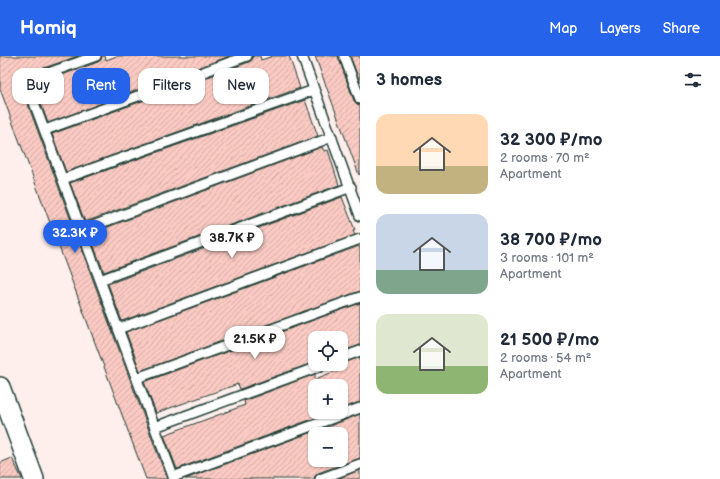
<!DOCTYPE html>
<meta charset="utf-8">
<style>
body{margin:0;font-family:"Balsamiq Sans",sans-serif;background:#f6f6f7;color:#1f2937;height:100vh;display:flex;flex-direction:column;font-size:15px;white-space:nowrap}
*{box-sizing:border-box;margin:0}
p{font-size:13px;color:#747a83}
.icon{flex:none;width:22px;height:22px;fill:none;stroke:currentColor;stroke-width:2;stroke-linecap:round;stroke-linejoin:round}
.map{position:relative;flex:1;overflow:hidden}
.details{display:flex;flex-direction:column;background:#fff;width:360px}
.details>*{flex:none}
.guide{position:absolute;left:12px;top:12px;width:288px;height:36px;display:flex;gap:8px}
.tools{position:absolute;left:308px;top:275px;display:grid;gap:8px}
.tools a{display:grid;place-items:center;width:40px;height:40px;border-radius:8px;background:#fff;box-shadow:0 1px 3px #0004;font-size:20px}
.price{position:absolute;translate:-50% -34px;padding:0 9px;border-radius:14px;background:#fff;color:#222;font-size:13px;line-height:26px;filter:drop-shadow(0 1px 2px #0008)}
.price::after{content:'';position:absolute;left:50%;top:24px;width:12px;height:9px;margin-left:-6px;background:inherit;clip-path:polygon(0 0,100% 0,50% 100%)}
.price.active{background:#2563eb;color:#fff}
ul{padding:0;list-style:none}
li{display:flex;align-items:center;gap:12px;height:100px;padding:0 16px}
li span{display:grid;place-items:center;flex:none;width:112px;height:80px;border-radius:12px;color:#555}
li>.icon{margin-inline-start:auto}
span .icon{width:48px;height:48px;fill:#fffc;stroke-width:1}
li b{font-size:17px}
h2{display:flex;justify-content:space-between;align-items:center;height:48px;padding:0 16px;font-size:17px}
.chip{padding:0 14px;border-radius:12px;background:#fff;box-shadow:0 1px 3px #0004;font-size:14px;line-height:36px}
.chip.active{background:#2563eb;color:#fff}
header{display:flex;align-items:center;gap:24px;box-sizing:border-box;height:56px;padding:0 20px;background:#2563eb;color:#fff}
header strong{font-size:19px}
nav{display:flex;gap:22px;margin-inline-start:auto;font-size:14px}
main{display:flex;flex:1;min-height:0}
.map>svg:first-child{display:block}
.building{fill:url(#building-hatch);stroke:#1f3d34;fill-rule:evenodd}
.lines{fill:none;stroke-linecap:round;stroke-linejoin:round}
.service-casing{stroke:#1f3d34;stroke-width:12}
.minor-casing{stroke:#1f3d34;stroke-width:22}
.service{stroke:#fff;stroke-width:9}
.minor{stroke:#fff;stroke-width:19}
</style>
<header>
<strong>Homiq</strong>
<nav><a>Map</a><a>Layers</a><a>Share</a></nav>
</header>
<main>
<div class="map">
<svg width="360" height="423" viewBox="0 0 360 423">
<defs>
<pattern id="building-hatch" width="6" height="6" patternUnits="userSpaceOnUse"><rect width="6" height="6" fill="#facac2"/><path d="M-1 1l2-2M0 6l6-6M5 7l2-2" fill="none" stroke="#d6aea7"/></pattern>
</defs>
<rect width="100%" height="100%" fill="#feefed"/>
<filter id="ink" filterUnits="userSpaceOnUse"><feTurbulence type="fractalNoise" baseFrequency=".025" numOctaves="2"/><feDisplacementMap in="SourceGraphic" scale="8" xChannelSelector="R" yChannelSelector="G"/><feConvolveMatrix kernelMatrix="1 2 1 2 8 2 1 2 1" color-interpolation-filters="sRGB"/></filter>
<g filter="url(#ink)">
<!-- building -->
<path class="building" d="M 0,0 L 78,0 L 24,19 L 21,21 L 20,27 L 167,423 L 146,423 L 0,33 Z
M 102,0 L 105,0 L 106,4 L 117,0 L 230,0 L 48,67 L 34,29 L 98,6 L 101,4 Z
M 253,0 L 260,0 L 261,4 L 273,0 L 289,0 L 300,32 L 66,116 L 52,78 L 249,6 L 252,4 Z
M 315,0 L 338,0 L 354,45 L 357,48 L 360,49 L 360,118 L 359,119 Z
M 350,0 L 360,0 L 360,26 Z
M 305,44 L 318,80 L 85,166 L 70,127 Z
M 322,91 L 324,95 L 328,94 L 339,129 L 104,216 L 89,178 Z
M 342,141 L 355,174 L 353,175 L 355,179 L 122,265 L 108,228 Z
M 359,190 L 360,193 L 360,235 L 140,315 L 126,276 Z
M 360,247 L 360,289 L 341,296 L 341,282 L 315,282 L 315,306 L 240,333 L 238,328 L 156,357 L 144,326 Z
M 360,301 L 360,346 L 341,353 L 341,330 L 315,330 L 315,362 L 177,413 L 164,379 L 245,349 L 244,345 L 315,318 L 315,323 L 341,313 L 341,308 Z
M 360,358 L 360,402 L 318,417 L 315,420 L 314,423 L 185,423 L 315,375 L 315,376 ZM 315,378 L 341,378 L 341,404 L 315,404 Z
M 12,402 L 22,423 L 0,423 L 0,407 Z
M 360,414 L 360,423 L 337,423 Z"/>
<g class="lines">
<defs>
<path id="service" d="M 96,0 L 26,25 L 174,423
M 302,0 L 360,160
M 344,0 L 360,43
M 45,74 L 247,0
M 63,123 L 314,34
M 82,174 L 332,81
M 100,224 L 351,131
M 118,273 L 360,183
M 341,302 L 360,295
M 137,322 L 360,241
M 155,371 L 326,308
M 173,421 L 360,352
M 320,423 L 360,408"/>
<path id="minor" d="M 0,331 L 34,423"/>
</defs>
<!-- service casing -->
<use href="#service" class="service-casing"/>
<!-- minor casing -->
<use href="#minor" class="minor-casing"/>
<!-- service -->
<use href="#service" class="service"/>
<!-- minor -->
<use href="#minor" class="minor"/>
</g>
</g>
</svg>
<div class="tools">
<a><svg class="icon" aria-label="locate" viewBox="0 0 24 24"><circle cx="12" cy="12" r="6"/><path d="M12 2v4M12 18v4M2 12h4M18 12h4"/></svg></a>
<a>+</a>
<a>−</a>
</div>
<b class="price active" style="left:75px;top:198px">32.3K ₽</b>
<b class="price" style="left:232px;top:203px">38.7K ₽</b>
<b class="price" style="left:255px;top:304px">21.5K ₽</b>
<div class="guide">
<a class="chip">Buy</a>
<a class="chip active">Rent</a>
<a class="chip">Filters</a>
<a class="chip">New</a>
</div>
</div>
<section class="details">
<h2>3 homes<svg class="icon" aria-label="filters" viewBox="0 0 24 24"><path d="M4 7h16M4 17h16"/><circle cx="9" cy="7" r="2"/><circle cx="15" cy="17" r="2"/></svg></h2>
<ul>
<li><span style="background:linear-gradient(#ffd9b3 65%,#c2b280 0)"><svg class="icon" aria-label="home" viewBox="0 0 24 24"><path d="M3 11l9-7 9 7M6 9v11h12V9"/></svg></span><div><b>32 300 ₽/mo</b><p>2 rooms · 70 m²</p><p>Apartment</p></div></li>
<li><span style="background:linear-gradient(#c9d6e8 70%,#7fa58c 0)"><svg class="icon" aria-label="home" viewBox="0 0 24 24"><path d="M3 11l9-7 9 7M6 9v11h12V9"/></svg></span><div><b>38 700 ₽/mo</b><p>3 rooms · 101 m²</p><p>Apartment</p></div></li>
<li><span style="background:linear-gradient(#dfe7d0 65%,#8fb573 0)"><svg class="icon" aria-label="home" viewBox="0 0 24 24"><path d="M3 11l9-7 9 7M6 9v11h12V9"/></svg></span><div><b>21 500 ₽/mo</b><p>2 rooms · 54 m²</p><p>Apartment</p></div></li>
</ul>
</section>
</main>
